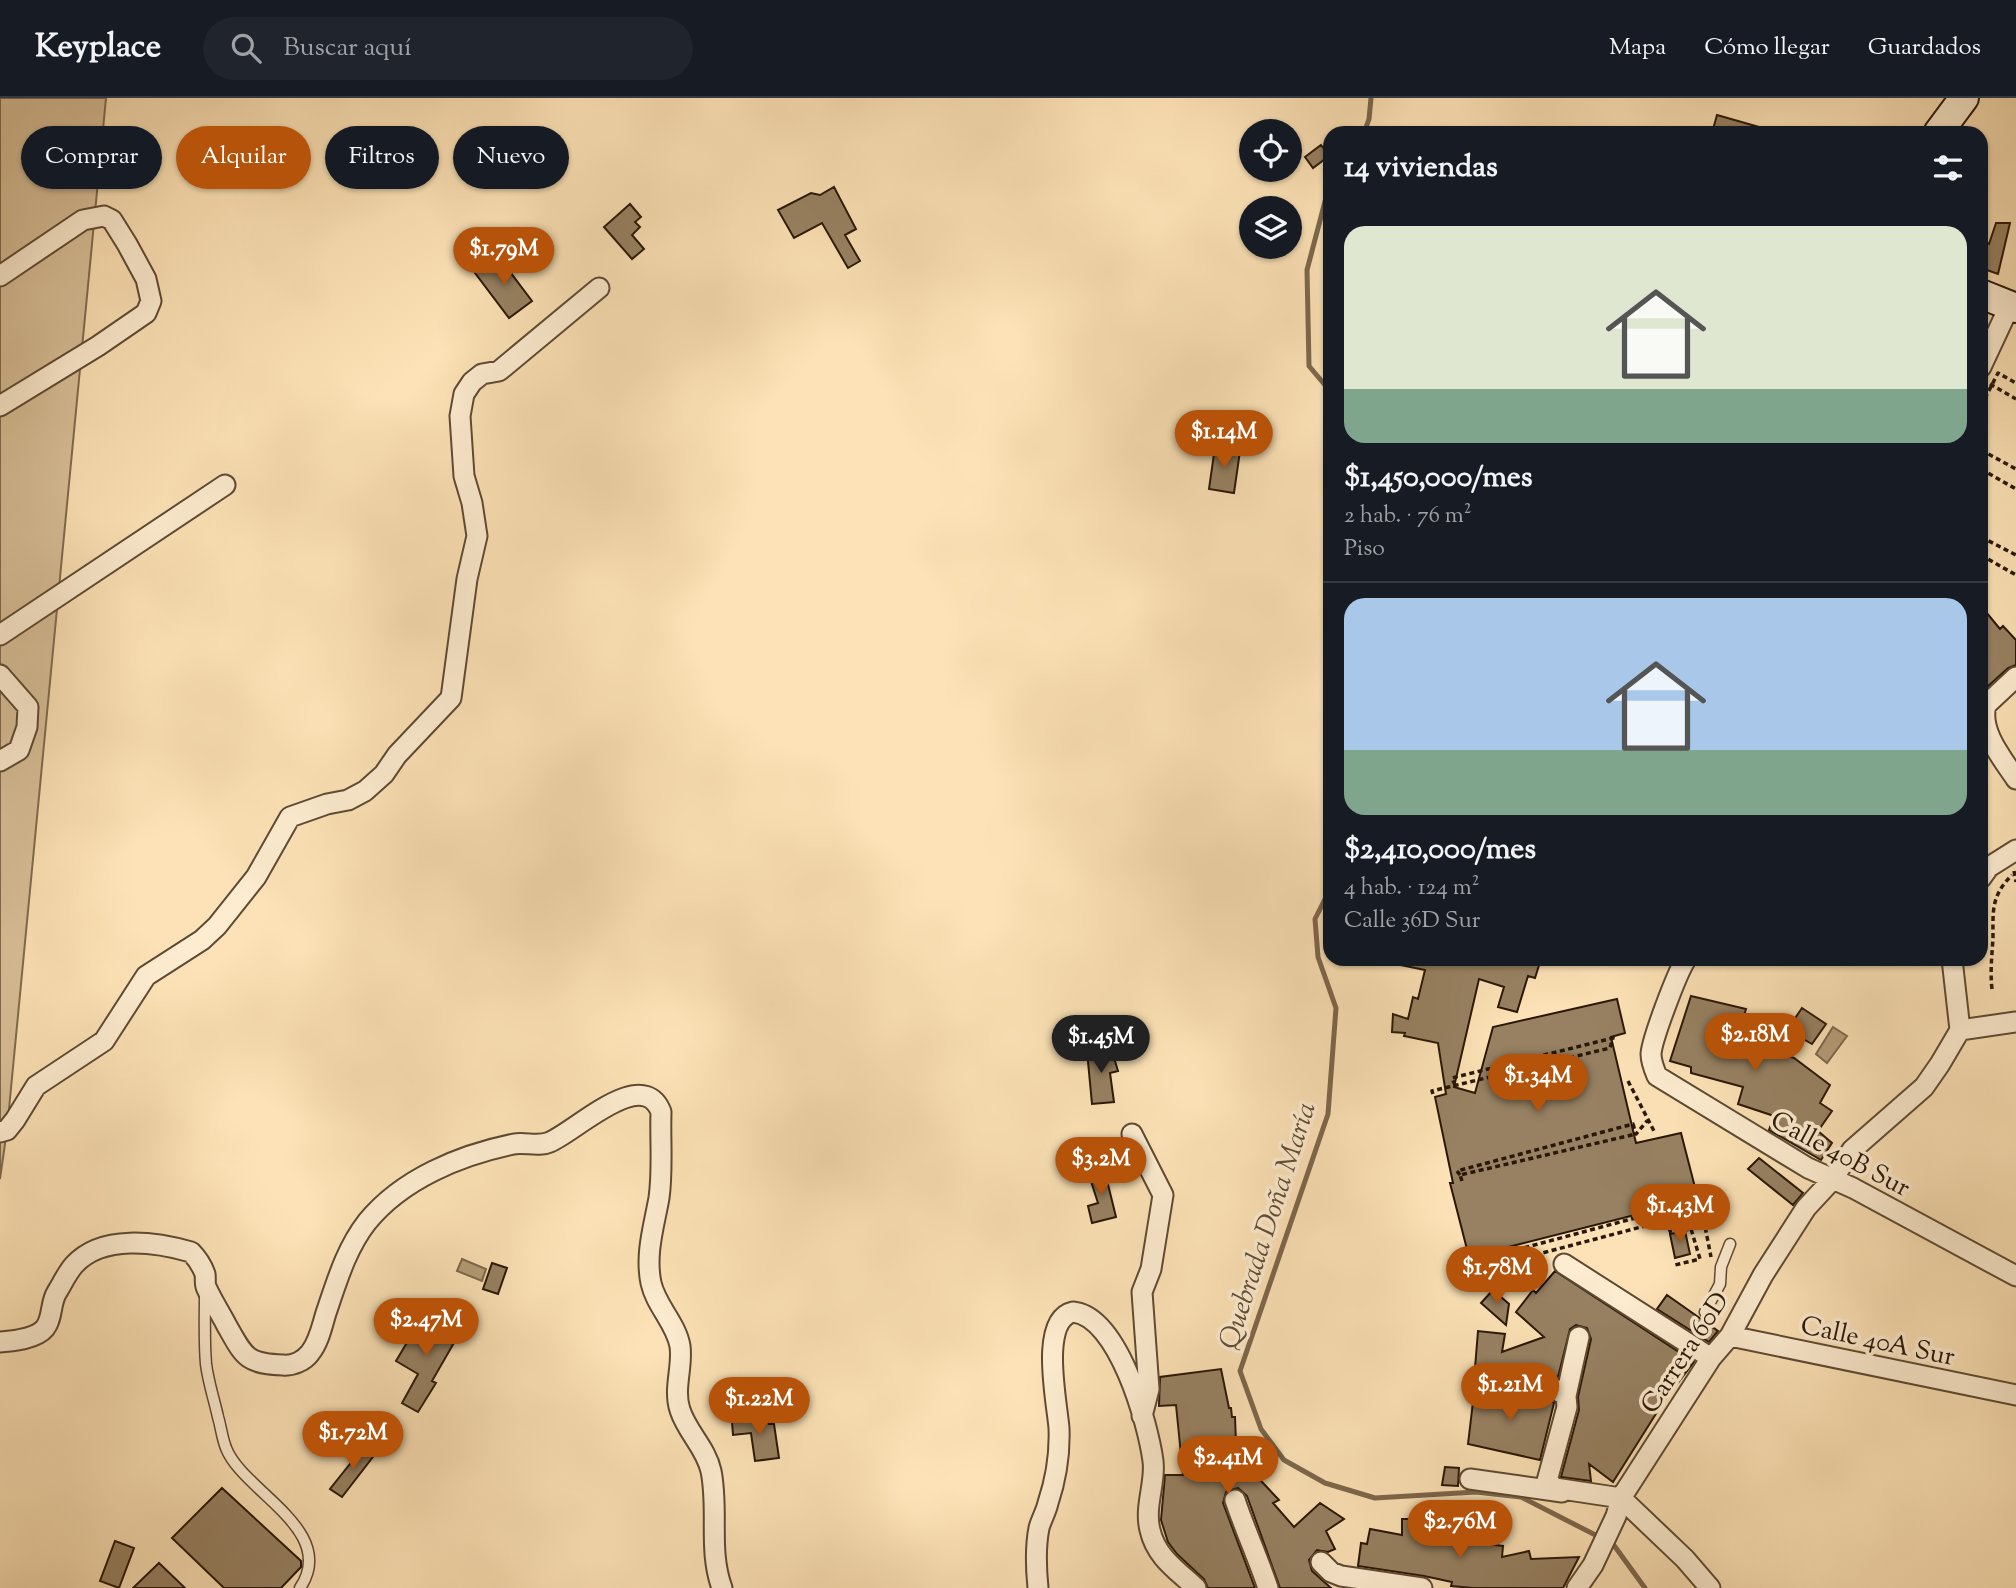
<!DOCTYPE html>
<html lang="es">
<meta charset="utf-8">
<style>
body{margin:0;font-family:"Sorts Mill Goudy",serif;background:#20242c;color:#f1f3f6;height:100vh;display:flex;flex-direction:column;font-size:26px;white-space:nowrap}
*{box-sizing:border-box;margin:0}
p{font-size:23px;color:#9ea1a6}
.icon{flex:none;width:38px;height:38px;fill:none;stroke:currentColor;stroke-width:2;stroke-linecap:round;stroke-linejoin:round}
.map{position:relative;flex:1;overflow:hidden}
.side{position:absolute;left:1323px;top:28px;width:665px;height:840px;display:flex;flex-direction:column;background:#171b24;border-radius:21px;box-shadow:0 2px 5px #0004}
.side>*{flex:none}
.top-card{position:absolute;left:21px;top:28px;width:665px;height:63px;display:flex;gap:14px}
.buttons{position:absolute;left:1239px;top:21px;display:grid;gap:14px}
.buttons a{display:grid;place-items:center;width:63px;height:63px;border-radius:50%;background:#171b24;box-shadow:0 2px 5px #0004;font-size:35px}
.price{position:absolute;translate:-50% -60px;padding:0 16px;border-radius:24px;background:#b45309;color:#fff;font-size:23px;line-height:46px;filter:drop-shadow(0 2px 4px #0008)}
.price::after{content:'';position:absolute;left:50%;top:42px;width:21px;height:16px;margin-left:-10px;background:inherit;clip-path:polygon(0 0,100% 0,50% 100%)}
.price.on{background:#222;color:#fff}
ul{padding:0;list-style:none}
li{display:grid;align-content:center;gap:14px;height:371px;padding:0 21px}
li+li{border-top:2px solid #363941}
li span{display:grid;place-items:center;height:217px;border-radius:21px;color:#555}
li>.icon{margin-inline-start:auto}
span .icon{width:126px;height:126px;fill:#fffc;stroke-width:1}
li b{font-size:30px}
h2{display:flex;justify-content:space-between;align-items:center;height:84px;padding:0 21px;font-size:30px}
.pill{padding:0 24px;border-radius:32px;background:#171b24;box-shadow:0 2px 5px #0004;font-size:24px;line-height:63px}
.pill.on{background:#b45309;color:#fff}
header{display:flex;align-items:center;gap:42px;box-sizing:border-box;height:98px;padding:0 35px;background:#171b24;border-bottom:2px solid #363941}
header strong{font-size:33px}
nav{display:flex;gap:38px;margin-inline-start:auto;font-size:24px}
.search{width:490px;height:63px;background:#20242c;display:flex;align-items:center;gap:18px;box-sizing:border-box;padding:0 24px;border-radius:38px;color:#9ea1a6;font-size:26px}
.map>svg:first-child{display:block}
.green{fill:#d8bf98;stroke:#816b50;stroke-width:2}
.water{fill:#b59d7a;stroke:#7d674c;stroke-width:2}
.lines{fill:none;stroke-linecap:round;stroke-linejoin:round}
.stream{stroke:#7d674c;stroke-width:5}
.building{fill:#978162;stroke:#2a1707;stroke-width:2}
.service-casing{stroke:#5e4a33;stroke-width:13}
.minor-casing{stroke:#5e4a33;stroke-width:23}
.secondary-casing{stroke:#2a1707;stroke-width:32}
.path{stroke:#2a1707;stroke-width:3.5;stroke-dasharray:5 3.5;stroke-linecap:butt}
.service{stroke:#fdecd0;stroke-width:10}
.minor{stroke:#fdecd0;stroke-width:19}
.secondary{stroke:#fdecd0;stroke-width:28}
.labels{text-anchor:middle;stroke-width:7;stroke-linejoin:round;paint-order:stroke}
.street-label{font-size:26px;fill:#2a1707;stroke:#fdecd0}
.water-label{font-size:28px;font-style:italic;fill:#624d35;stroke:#fdecd0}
</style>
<header>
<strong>Keyplace</strong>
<div class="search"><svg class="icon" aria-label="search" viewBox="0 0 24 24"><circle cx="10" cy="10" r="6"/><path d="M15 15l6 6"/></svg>Buscar aquí</div>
<nav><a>Mapa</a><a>Cómo llegar</a><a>Guardados</a></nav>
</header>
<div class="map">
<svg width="2016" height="1490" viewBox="0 0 2016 1490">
<rect width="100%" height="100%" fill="#fce2b6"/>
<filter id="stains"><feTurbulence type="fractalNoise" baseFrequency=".00286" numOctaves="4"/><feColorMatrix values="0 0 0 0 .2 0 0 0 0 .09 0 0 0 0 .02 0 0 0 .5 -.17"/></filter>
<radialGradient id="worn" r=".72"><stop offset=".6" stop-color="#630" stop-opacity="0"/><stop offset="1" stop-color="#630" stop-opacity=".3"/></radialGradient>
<!-- green -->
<path class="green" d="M 0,0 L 106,0 L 7,1032 L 0,1081 Z"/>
<!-- water -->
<path class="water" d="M 1833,929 L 1847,938 L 1827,965 L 1816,956 Z
M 462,1161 L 486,1171 L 482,1183 L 457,1173 Z"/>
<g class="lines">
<!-- stream -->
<path class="stream" d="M 1364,35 L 1369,21 L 1371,0
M 1330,94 L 1327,96 L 1307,172 L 1309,268 L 1330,293
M 1330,791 L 1315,821 L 1318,859 L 1336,910 L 1328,1016 L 1240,1273 L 1261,1331 L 1284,1362 L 1325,1385 L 1375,1400 L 1476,1394 L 1521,1399 L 1613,1446 L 1645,1490"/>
</g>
<!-- building -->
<path class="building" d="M 1717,17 L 1766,31 L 1765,35 L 1712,35 Z
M 1321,47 L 1329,58 L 1313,70 L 1305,59 Z
M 834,89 L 856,131 L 845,137 L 860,163 L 848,170 L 822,125 L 794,140 L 778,112 L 811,95 L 820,97 Z
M 630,106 L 641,119 L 635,124 L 640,129 L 632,137 L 644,151 L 632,161 L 604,129 Z
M 1996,125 L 2010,125 L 1998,176 L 1981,170 L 1981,143 L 1989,146 Z
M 498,158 L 532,203 L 509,220 L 475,175 Z
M 1215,349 L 1240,353 L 1234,395 L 1209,391 Z
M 1981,508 L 2000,531 L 2003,528 L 2016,542 L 2016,567 L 2008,570 L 1986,590 L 1981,589 Z
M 1400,861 L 1501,861 L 1512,864 L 1513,861 L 1541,861 L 1535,880 L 1528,878 L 1517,914 L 1498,909 L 1504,889 L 1479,881 L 1454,989 L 1475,995 L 1493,929 L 1617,901 L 1625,935 L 1611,939 L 1636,1045 L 1681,1035 L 1698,1101 L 1469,1159 L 1450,1085 L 1453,1085 L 1435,999 L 1446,996 L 1438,945 L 1404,938 L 1405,935 L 1392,934 L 1393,916 L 1408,921 L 1413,899 L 1418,901 L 1425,872 L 1400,867 Z
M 1691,898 L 1746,911 L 1737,941 L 1794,960 L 1830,987 L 1820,1005 L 1832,1013 L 1818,1033 L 1832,1045 L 1821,1062 L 1769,1032 L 1774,1018 L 1738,1006 L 1743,989 L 1691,975 L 1691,969 L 1670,963 Z
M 1802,910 L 1826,926 L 1812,946 L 1787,932 Z
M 1108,949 L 1111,950 L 1118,973 L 1110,975 L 1114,1004 L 1092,1006 L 1087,953 Z
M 1759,1060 L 1803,1095 L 1793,1107 L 1748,1071 Z
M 1104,1070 L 1116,1119 L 1092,1125 L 1088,1108 L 1098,1105 L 1088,1074 Z
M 1685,1133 L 1690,1156 L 1675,1160 L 1670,1136 Z
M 492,1165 L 507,1170 L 498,1196 L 483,1191 Z
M 1555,1173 L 1694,1264 L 1664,1303 L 1613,1384 L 1589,1366 L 1591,1383 L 1561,1379 L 1579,1312 L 1578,1299 L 1591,1241 L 1587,1230 L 1576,1227 L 1570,1231 L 1558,1279 L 1487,1269 L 1477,1272 L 1475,1270 L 1478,1233 L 1505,1236 L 1502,1254 L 1544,1239 L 1516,1214 L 1533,1192 L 1536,1195 Z
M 1493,1192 L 1509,1206 L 1506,1227 L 1481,1205 Z
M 1667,1197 L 1718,1233 L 1709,1244 L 1657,1211 Z
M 424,1216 L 459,1236 L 432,1283 L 436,1285 L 418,1314 L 402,1305 L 418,1276 L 396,1263 Z
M 1221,1271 L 1229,1310 L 1231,1310 L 1232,1319 L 1235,1319 L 1237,1371 L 1246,1367 L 1279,1402 L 1273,1405 L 1294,1429 L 1320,1405 L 1344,1421 L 1326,1433 L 1335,1451 L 1328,1454 L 1317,1452 L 1309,1462 L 1312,1473 L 1331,1490 L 1280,1490 L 1247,1398 L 1238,1390 L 1226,1394 L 1223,1405 L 1255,1490 L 1208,1490 L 1204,1481 L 1177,1456 L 1168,1444 L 1161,1422 L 1165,1377 L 1183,1377 L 1176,1307 L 1159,1308 L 1160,1279 Z
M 1475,1287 L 1483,1293 L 1549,1302 L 1554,1305 L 1540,1362 L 1468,1346 Z
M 768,1318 L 769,1326 L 774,1326 L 779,1360 L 755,1363 L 751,1335 L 733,1337 L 732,1324 Z
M 365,1347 L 376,1355 L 342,1399 L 330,1391 Z
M 1445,1369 L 1459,1370 L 1458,1388 L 1442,1387 Z
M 222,1390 L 301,1463 L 301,1469 L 281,1490 L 224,1490 L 172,1440 Z
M 1402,1421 L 1415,1421 L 1415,1427 L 1454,1435 L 1453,1442 L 1503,1448 L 1502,1459 L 1529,1453 L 1531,1461 L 1579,1459 L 1563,1490 L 1473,1490 L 1451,1488 L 1452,1484 L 1424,1478 L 1358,1468 L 1361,1445 L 1367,1446 L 1370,1431 L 1402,1437 Z
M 115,1443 L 134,1450 L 119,1490 L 100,1483 Z
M 159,1465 L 185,1490 L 133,1490 Z"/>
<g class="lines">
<defs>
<path id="service" d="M 205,1196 C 205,1219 204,1243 206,1266 C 208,1283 214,1301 218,1319 C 221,1329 222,1340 226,1350 C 242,1393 339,1432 300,1490
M 1705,1214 L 1720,1186 L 1721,1169 L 1730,1146"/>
<path id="minor" d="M 0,178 L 83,122 L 104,118 L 112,122 L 127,146 L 146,181 L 151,203 L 146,215 L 98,248 L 0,308
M 1981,269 L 2009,209
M 0,537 L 225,387
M 0,577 L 28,609 L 27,629 L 19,652 L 0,663
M 1981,601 L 1986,607 C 1979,633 2002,660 2016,681
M 1986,607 L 2016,579
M 1981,780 L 1989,769 L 2016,752
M 1686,861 C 1677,875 1652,941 1651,956 C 1651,964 1654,971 1657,978 L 1808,1070 L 1853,1090 L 2016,1178
M 1960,932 L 2016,924
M 0,1034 L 7,1032 L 15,1022 L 36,988 L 104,943 L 146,878 L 202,842 L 217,828 L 256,779 L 290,719 L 327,706 L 348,702 L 365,693 L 384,676 L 397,657 L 451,600 L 467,481 L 477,438 L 472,405 L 464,378 L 460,318 L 464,296 L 472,284 L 482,276 L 499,273 L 599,190
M 1132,1036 L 1163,1097 L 1151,1171 L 1142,1194 L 1149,1291 L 1142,1318
M 1564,1166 L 1711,1260
M 1730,1238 L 2016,1297
M 1579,1239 L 1566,1298 L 1567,1309 L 1547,1383 L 1555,1390 L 1621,1400 L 1685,1461 L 1710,1490
M 0,1244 C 13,1243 36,1241 45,1230 C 53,1220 50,1205 57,1194 C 62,1186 67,1175 74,1167 C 102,1136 156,1144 191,1154 C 197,1160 202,1168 205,1176 C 206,1181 204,1186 207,1191 C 213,1204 221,1216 227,1228 C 244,1258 246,1266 283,1267 C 293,1268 304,1263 310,1255 C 319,1244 322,1228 326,1215 C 337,1183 346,1151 367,1124 C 402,1081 460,1057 514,1046 C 525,1044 539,1049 550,1044 C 576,1033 643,967 661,1014 C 660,1042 663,1072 659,1100 C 654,1128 645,1156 651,1185 C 656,1208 676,1225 680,1248 C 683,1269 673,1291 680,1312 C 687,1334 706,1350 711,1373 C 719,1412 708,1452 722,1490
M 1485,1281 L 1553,1290 L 1566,1298
M 1470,1381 L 1562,1394
M 1235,1402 C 1245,1432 1258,1460 1268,1490
M 1321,1464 L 1331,1474 L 1341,1478 L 1422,1490
M 1038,1490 C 1036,1470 1035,1450 1039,1430 C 1041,1422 1046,1414 1048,1405 C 1056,1381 1060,1355 1059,1330 C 1057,1304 1039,1222 1073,1214 C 1118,1218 1148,1325 1153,1363 C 1156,1385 1144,1408 1150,1432 C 1156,1459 1177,1472 1196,1490
M 1577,1490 L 1593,1467 L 1616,1418 L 1621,1400 L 1711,1260 L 1730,1238 L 1763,1177 L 1806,1110 L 1832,1082 L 1852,1052 L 1924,989 L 1940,966 L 1960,932 L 1952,861"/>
<path id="secondary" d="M 1938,35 L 1964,0
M 1981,196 L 2016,210"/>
</defs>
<!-- service casing -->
<use href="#service" class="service-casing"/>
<!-- minor casing -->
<use href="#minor" class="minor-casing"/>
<!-- secondary casing -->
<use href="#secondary" class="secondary-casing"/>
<!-- path -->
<path class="path" d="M 1990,286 L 2016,301
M 1981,308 L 1998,275 L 2016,285
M 1981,352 L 2016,371
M 1981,371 L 2016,391
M 1981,439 L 2016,457
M 1981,457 L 2016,477
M 2014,773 L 2016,784
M 1992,891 C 1990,873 1992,857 1993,840 C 1993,812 1991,798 2012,777
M 1628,983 L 1654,1033
M 1455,987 L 1452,980 L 1500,968
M 1433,996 L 1432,993 L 1610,950 L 1613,940 L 1500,968 L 1501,973
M 1460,1077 L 1457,1073 L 1633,1026 L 1636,1036 L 1647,1023
M 1462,1083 L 1460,1077 L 1636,1036
M 1702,1102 L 1702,1113 L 1489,1169 L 1486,1160 Z
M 1702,1113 L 1711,1159
M 1666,1123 L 1671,1135 L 1691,1131 L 1700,1161 L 1675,1167"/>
<!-- service -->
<use href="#service" class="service"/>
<!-- minor -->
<use href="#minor" class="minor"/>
<!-- secondary -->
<use href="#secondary" class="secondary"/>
</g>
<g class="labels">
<!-- street labels -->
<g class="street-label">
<text transform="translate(1841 1055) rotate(28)" y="9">Calle 40B Sur</text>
<text transform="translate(1878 1242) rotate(12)" y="9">Calle 40A Sur</text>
<text transform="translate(1684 1254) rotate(-57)" y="9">Carrera 60D</text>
</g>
<!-- water labels -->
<g class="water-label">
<text transform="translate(1266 1127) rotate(-72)" y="10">Quebrada Doña María</text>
</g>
</g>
<rect width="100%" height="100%" filter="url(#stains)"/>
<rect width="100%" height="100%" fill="url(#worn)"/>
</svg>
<div class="buttons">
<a><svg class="icon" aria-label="locate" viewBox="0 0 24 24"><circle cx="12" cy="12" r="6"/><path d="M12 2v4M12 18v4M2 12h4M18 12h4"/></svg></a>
<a><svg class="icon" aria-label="layers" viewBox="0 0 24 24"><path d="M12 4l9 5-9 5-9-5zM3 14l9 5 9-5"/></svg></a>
</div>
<b class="price" style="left:504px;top:189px">$1.79M</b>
<b class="price" style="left:1224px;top:372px">$1.14M</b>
<b class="price" style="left:1755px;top:975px">$2.18M</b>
<b class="price on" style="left:1101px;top:977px">$1.45M</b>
<b class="price" style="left:1538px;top:1016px">$1.34M</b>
<b class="price" style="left:1101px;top:1099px">$3.2M</b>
<b class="price" style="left:1680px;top:1146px">$1.43M</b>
<b class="price" style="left:1497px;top:1208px">$1.78M</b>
<b class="price" style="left:426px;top:1260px">$2.47M</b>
<b class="price" style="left:1510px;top:1325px">$1.21M</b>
<b class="price" style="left:759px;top:1339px">$1.22M</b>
<b class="price" style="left:353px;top:1373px">$1.72M</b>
<b class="price" style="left:1228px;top:1398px">$2.41M</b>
<b class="price" style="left:1460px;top:1462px">$2.76M</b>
<div class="top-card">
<a class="pill">Comprar</a>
<a class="pill on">Alquilar</a>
<a class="pill">Filtros</a>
<a class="pill">Nuevo</a>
</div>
<section class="side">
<h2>14 viviendas<svg class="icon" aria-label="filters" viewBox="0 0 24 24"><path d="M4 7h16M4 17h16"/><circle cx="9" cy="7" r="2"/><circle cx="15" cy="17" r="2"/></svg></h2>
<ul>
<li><span style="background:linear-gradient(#dfe7d0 75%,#7fa58c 0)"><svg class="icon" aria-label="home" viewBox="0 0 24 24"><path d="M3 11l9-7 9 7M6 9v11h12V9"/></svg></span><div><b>$1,450,000/mes</b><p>2 hab. · 76 m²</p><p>Piso</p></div></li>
<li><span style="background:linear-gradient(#a9c7e8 70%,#7fa58c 0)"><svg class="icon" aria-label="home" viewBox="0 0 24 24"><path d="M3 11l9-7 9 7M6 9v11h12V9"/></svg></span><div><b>$2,410,000/mes</b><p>4 hab. · 124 m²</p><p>Calle 36D Sur</p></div></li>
</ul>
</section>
</div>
